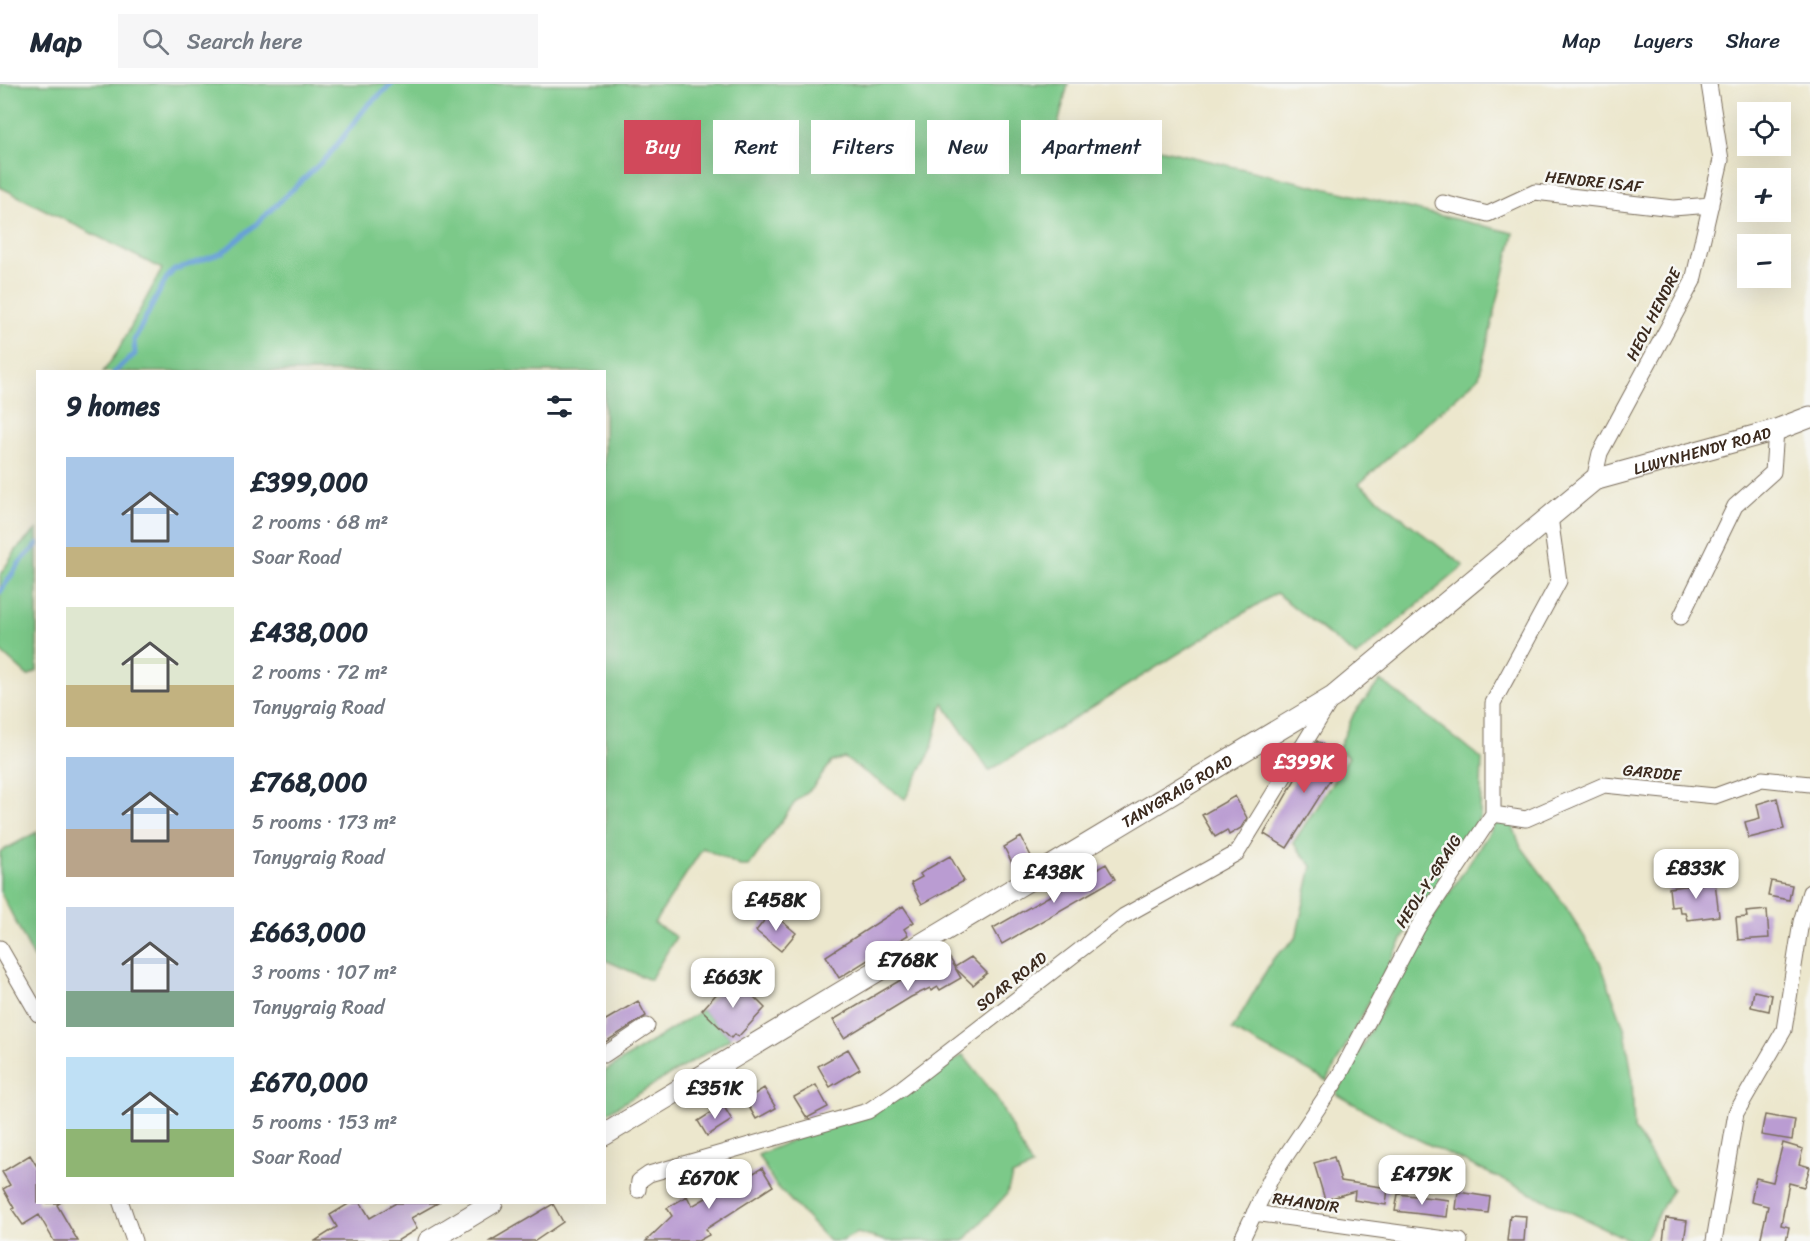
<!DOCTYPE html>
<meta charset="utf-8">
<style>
body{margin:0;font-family:Sriracha,sans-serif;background:#f6f6f7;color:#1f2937;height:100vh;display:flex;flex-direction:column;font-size:22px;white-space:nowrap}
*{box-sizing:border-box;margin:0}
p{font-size:20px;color:#747a83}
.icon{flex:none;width:33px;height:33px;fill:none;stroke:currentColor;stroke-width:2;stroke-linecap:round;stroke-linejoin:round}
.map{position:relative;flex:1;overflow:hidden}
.details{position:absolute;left:36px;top:286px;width:570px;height:834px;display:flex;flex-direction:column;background:#fff;border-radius:0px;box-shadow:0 6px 24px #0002}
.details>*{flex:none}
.hud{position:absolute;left:624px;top:36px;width:570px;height:54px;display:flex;gap:12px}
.tools{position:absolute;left:1737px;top:18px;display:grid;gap:12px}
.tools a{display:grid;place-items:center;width:54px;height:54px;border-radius:0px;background:#fff;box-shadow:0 6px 24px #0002;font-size:30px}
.price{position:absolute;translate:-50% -51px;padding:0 14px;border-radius:12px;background:#fff;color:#222;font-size:20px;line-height:39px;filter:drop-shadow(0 2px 3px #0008)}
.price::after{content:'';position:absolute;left:50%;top:36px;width:18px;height:14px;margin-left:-9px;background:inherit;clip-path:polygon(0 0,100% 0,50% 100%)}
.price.current{background:#d1495b;color:#fff}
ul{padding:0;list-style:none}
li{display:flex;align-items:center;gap:18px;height:150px;padding:0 30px}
li span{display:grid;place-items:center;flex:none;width:168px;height:120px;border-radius:0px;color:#555}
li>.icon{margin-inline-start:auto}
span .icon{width:72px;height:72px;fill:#fffc;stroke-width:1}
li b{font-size:26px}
h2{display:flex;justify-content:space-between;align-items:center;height:72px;padding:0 30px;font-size:26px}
.tag{padding:0 21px;border-radius:0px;background:#fff;box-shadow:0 6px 24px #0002;font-size:21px;line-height:54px}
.tag.current{background:#d1495b;color:#fff}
header{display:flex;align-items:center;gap:36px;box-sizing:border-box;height:84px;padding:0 30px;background:#fff;border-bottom:2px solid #e0e1e3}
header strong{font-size:28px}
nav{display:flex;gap:33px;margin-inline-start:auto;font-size:21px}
.search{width:420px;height:54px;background:#f6f6f7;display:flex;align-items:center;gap:15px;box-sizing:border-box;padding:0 21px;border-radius:0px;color:#747a83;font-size:22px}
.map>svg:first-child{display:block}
.green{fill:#7cc989;stroke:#5c7a54;stroke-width:1.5}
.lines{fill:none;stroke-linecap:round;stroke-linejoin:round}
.stream{stroke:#68a1d7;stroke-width:5}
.building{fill:#ba9cd2}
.street-casing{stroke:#796c5b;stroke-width:17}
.secondary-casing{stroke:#796c5b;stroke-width:23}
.street{stroke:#fff;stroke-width:15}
.secondary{stroke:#fff;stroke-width:21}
.labels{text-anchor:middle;stroke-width:5;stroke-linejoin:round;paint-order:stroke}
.street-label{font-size:16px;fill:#3b2a1e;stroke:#f6f6f2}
</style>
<header>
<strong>Map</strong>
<div class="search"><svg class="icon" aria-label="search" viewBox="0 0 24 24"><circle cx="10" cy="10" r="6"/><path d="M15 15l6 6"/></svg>Search here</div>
<nav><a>Map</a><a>Layers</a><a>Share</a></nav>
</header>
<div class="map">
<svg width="1810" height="1157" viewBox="0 0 1810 1157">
<rect width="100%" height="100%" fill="#f6f6f2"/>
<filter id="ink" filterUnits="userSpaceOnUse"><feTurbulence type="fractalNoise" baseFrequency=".0167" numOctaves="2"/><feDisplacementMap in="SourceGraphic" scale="12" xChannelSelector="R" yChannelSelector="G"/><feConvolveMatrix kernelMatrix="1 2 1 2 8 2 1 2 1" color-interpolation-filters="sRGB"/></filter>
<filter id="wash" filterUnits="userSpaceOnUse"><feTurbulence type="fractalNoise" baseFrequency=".008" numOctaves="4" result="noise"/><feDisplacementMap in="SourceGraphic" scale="24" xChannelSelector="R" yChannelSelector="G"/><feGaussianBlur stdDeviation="1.35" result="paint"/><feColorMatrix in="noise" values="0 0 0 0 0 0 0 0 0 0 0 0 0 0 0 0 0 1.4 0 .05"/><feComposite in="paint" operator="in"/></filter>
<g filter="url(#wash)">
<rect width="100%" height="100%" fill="#ece7cd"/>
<!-- green -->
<path class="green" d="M 0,0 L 1068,0 L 1058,41 L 1514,149 L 1479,293 L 1359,400 L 1464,482 L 1356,572 L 1276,509 L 989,687 L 943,619 L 931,667 L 905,715 L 844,674 L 832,678 L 813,703 L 796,717 L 749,782 L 740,782 L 703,764 L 654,839 L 676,853 L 650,896 L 605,876 L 604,288 L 103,288 L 116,270 L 162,185 L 0,103 Z
M 37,445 L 37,587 L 28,592 L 0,567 L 0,491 L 17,465 Z
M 1381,596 L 1482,675 L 1480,733 L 1409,843 L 1327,997 L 1232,946 L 1273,875 L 1296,854 L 1312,782 L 1293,759 L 1349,673 L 1338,666 L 1354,629 Z
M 1497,737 L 1511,737 L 1520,761 L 1564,820 L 1600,878 L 1625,946 L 1632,992 L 1634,1045 L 1672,1105 L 1644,1157 L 1631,1157 L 1415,1054 L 1336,1010 L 1425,846 Z
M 37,748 L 37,880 L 0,807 L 0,768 Z
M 702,926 L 731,954 L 605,1030 L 605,987 Z
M 963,971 L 996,1013 L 1032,1083 L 1012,1092 L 1007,1110 L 964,1157 L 886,1157 L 857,1149 L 841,1157 L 829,1157 L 775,1100 L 758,1071 L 913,1003 Z"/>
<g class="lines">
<!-- stream -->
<path class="stream" d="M 114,288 L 135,270 L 134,256 L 166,195 L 174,186 L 222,169 L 254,142 L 329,71 L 367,22 L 392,0
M 0,508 L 21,477 L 38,460"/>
</g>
<g id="blocks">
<!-- building -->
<path class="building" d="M 1317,657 L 1344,674 L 1287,764 L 1264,750 Z
M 1235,712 L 1247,734 L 1241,744 L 1229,751 L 1227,746 L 1215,753 L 1202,731 Z
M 1777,714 L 1784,745 L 1749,754 L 1745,738 L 1760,734 L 1757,720 Z
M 1021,753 L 1034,778 L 1016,787 L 1004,763 Z
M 950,772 L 964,797 L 922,820 L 911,799 L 922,793 L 920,790 L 929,784 Z
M 1106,780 L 1115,795 L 1002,860 L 993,844 Z
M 1771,797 L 1792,801 L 1789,816 L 1768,812 Z
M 1715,798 L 1719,832 L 1687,836 L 1685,828 L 1680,828 L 1679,822 L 1671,823 L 1669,804 Z
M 903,822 L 914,838 L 904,845 L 908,851 L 839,894 L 826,872 Z
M 1767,826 L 1769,854 L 1738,856 L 1736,834 L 1747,833 L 1746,828 Z
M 771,828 L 796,849 L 781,867 L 756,847 Z
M 949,873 L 955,883 L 971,873 L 987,889 L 973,901 L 955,884 L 961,894 L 940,906 L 938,903 L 931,907 L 930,904 L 911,913 L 844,954 L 833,936 L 936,875 L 939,879 Z
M 728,897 L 738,906 L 743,902 L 765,924 L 738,953 L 735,950 L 731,954 L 702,926 Z
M 1754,907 L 1772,911 L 1769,927 L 1751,923 Z
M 638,917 L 646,932 L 604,959 L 604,937 Z
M 848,965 L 860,985 L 830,1003 L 818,982 Z
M 816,1001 L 828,1023 L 807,1034 L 794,1013 Z
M 764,1004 L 776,1024 L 756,1035 L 745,1016 Z
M 723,1021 L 732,1036 L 707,1052 L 698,1037 Z
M 1765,1031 L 1795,1036 L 1792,1056 L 1761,1051 Z
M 1783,1059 L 1803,1065 L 1799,1080 L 1810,1083 L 1804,1103 L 1789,1099 L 1781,1141 L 1789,1143 L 1786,1157 L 1760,1157 L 1768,1122 L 1751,1118 L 1754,1102 L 1756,1094 L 1773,1098 Z
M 30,1071 L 38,1084 L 38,1119 L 60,1119 L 57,1121 L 78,1157 L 54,1157 L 39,1131 L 23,1141 L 12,1125 L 14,1124 L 3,1105 L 10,1101 L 2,1088 Z
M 1334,1073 L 1341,1097 L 1388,1104 L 1386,1121 L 1354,1116 L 1355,1107 L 1325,1116 L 1314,1079 Z
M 762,1084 L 773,1102 L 706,1145 L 709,1151 L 698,1157 L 646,1157 L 672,1132 L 667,1124 L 687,1112 L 692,1122 L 713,1110 L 714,1112 Z
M 1458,1108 L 1490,1113 L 1488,1129 L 1456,1125 Z
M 1398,1110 L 1449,1116 L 1447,1133 L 1395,1127 Z
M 350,1119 L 361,1119 L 370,1134 L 396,1119 L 438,1119 L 411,1134 L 417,1145 L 397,1157 L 315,1157 L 337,1143 L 330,1131 Z
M 553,1120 L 563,1138 L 535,1157 L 490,1157 Z
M 1510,1131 L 1526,1132 L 1524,1157 L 1507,1157 Z
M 1666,1134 L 1687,1137 L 1684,1157 L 1663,1157 Z"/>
</g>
</g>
<g filter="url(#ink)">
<use href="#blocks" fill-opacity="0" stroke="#796c5b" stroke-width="1.5"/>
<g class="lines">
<defs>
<path id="street" d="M 1443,119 L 1488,130 L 1535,108 L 1673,124 L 1711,121
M 1594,396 L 1600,369 L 1693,197 L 1721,76 L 1709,0
M 1681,533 L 1735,422 L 1773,388 L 1776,346
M 1493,730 L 1526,735 L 1604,701 L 1715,712 L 1762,695 L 1810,700
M 0,864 L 38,930
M 604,971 L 647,942
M 638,1106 L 639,1097 L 649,1090 L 868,1027 L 902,1004 L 1124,832 L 1237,769 L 1331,616
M 121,1119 L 134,1157
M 1254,1129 L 1460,1157
M 1241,1157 L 1271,1094 L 1338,994 L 1418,843 L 1493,730 L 1493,619 L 1559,497 L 1550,433
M 1714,1157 L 1736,1029 L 1784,946 L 1801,838 L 1810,808"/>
<g id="secondary">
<path id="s1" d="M 604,1051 L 1333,613 L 1594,396 L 1776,346 L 1810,333"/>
<path d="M 429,1157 L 492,1119"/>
</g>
</defs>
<!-- street casing -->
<use href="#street" class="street-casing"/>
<!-- secondary casing -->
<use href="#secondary" class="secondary-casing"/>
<!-- street -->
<use href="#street" class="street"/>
<!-- secondary -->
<use href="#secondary" class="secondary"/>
</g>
</g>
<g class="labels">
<!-- street labels -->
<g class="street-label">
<text transform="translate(1594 97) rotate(6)" y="6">HENDRE ISAF</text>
<text transform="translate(1653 230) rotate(-63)" y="6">HEOL HENDRE</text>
<text dy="6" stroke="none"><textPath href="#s1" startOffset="1302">LLWYNHENDY ROAD</textPath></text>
<text transform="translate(1652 688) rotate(6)" y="6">GARDDE</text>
<text dy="6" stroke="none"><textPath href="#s1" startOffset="668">TANYGRAIG ROAD</textPath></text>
<text transform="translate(1428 797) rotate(-57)" y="6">HEOL-Y-GRAIG</text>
<text transform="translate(1011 897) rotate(-38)" y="6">SOAR ROAD</text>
<text transform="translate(1306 1118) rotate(8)" y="6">RHANDIR</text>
</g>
</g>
</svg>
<div class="tools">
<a><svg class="icon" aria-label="locate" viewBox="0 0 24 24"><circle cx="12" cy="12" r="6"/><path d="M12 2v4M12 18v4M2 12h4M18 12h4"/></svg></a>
<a>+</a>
<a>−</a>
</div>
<b class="price current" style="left:1304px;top:710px">£399K</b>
<b class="price" style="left:1696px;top:816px">£833K</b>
<b class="price" style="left:1054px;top:820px">£438K</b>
<b class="price" style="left:776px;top:848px">£458K</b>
<b class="price" style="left:908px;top:908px">£768K</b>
<b class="price" style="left:733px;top:925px">£663K</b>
<b class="price" style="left:715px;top:1036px">£351K</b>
<b class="price" style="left:1422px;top:1122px">£479K</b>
<b class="price" style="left:709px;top:1126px">£670K</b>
<div class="hud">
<a class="tag current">Buy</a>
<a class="tag">Rent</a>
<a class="tag">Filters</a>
<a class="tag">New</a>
<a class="tag">Apartment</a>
</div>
<section class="details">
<h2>9 homes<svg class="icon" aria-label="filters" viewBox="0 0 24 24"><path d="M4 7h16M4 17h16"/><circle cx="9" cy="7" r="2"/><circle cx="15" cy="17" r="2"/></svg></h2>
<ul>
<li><span style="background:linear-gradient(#a9c7e8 75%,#c2b280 0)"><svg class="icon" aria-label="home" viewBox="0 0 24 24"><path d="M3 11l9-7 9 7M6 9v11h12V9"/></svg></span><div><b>£399,000</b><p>2 rooms · 68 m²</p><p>Soar Road</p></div></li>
<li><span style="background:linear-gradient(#dfe7d0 65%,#c2b280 0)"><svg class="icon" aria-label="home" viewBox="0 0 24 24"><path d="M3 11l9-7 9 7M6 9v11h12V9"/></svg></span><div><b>£438,000</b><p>2 rooms · 72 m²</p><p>Tanygraig Road</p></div></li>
<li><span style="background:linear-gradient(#a9c7e8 60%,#b9a48a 0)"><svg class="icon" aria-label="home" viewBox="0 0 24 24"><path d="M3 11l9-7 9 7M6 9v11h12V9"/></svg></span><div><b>£768,000</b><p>5 rooms · 173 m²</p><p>Tanygraig Road</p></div></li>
<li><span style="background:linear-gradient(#c9d6e8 70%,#7fa58c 0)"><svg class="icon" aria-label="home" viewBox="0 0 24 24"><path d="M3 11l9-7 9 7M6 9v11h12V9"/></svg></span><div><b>£663,000</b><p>3 rooms · 107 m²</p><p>Tanygraig Road</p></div></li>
<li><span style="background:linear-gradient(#bfe0f5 60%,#8fb573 0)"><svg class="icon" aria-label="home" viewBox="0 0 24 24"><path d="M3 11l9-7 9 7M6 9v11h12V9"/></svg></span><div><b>£670,000</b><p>5 rooms · 153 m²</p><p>Soar Road</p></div></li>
</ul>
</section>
</div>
